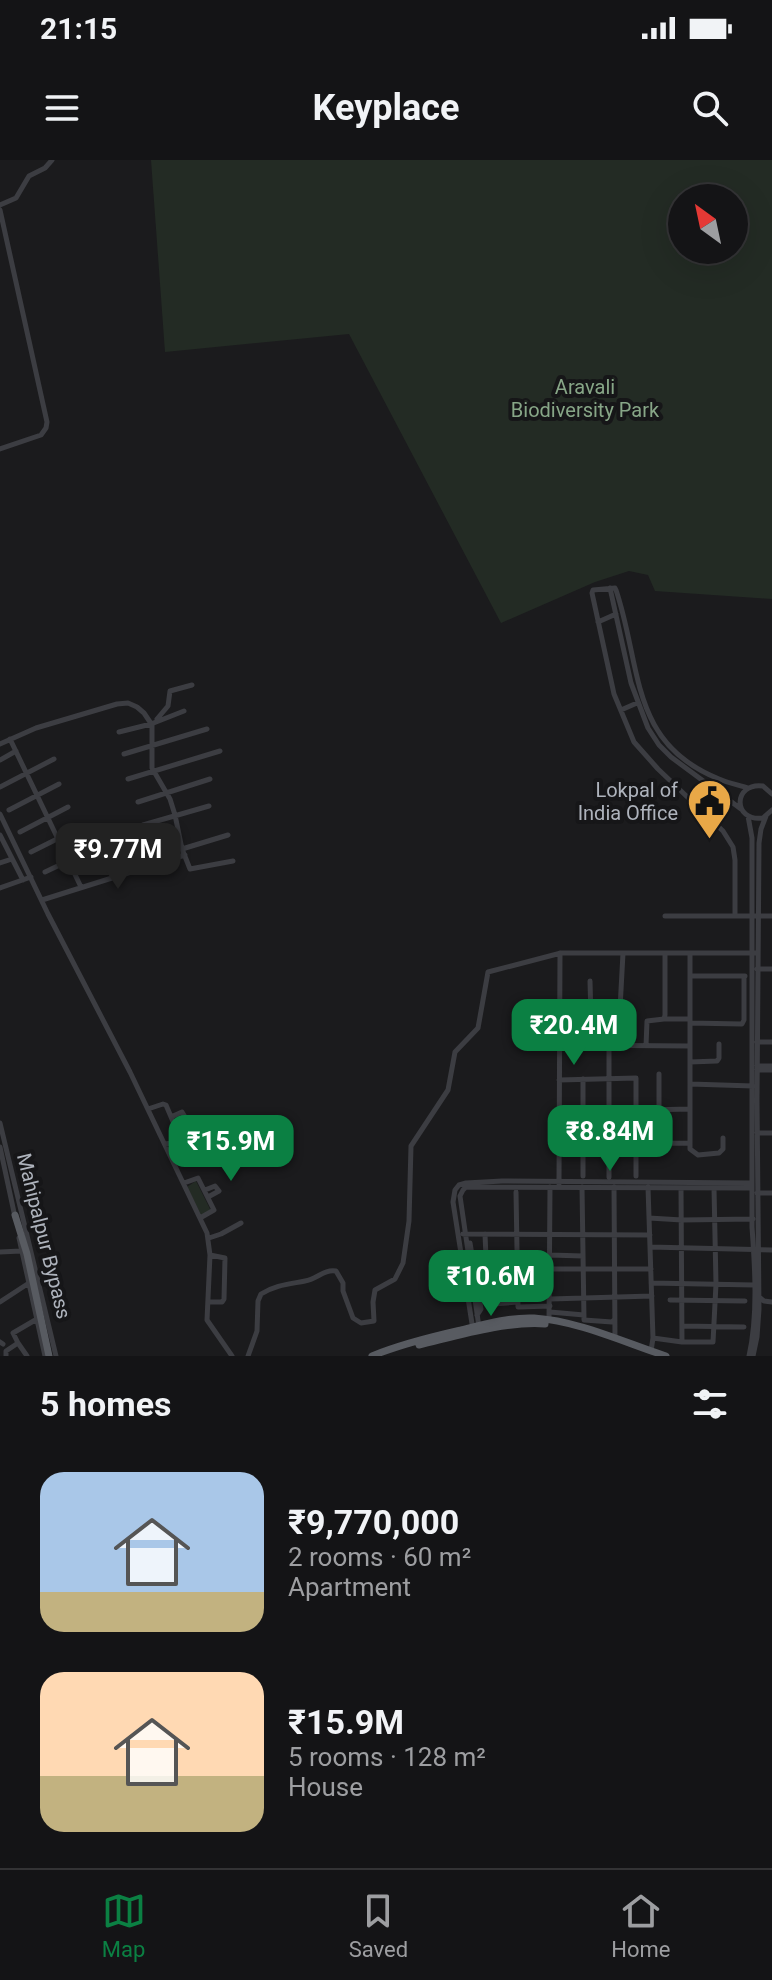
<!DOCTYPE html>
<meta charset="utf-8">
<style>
body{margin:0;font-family:Roboto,sans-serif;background:#212123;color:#f1f3f6;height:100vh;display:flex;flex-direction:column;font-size:30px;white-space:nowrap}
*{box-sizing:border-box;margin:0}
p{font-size:26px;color:#9d9ea1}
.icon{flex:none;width:44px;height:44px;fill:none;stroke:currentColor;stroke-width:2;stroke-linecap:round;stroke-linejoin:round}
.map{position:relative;height:1196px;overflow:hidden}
.sheet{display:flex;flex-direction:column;background:#141416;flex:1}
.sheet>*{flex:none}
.needle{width:52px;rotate:327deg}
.fabs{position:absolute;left:668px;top:24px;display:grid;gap:16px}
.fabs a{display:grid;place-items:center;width:80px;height:80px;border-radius:50%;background:#141416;box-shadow:0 8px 32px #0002,0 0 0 2px #333335;font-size:40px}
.price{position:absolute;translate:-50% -68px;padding:0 18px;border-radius:16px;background:#0b8043;color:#fff;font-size:26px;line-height:52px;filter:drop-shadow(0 2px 4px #0008)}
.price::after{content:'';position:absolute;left:50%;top:48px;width:24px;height:18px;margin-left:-12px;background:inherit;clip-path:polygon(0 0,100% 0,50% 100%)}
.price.on{background:#222;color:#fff}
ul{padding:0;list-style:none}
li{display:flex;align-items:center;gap:24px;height:200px;padding:0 40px}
li span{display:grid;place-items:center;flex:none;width:224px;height:160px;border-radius:24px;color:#555}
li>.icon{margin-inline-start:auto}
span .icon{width:96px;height:96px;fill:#fffc;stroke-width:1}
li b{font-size:34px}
h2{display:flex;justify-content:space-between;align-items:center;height:96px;padding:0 40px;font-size:34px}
.status{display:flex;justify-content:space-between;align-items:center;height:56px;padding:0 40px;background:#141416;direction:ltr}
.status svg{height:22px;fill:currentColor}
header{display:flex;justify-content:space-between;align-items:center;height:104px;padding:0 40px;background:#141416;font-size:36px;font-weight:700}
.tabs{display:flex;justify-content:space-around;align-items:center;height:112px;border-top:2px solid #333335;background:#141416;font-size:22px;color:#9d9ea1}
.tabs a{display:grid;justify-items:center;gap:4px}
.tabs .on{color:#0b8043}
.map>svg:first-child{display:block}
.green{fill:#232b24;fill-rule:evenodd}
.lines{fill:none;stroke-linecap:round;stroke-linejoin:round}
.minor{stroke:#3c3d42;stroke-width:5}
.major{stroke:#585b61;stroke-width:7}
.labels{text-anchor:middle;stroke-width:8;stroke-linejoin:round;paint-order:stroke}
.park-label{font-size:20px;fill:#87a687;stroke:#161618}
.poi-label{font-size:20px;fill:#aeb3bc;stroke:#161618;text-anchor:end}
.street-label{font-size:20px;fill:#aeb3bc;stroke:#161618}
</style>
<div class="status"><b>21:15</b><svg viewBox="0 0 49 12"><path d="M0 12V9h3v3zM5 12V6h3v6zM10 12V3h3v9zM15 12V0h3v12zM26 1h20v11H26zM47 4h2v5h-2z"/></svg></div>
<header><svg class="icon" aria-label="menu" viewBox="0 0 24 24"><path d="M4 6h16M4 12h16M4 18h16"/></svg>Keyplace<svg class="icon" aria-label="search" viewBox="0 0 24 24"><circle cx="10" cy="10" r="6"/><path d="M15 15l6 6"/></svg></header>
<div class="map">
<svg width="772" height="1196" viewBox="0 0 772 1196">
<rect width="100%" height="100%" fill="#1b1b1d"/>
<!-- green -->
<path class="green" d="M 151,0 L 772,0 L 772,439 L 655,431 L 648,415 L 629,411 L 595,422 L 501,463 L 349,174 L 165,192 ZM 682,38 L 734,38 L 734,90 L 682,90 Z
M 196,1021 L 211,1051 L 201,1055 L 187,1027 Z"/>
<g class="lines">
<!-- minor -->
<path class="minor" d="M 0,45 L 16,38 L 29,16 L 45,8 L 52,0
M 0,50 L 47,262 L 46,268 L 41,275 L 0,289
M 610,428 L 631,523 L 648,568 L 659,585 L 671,597 L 741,649
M 598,462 L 616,454
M 621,550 L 637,543
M 157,559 L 168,546 L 170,531 L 192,525
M 119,572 L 151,564 L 184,551
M 10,579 L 81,727
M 0,584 L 36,568 L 117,544 L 128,543 L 137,547 L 144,553 L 152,565 L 152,608 L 170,639 L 175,655 L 182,689 L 190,709 L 233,701
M 124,594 L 207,569
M 0,600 L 16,591
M 128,619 L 220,591
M 0,627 L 54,599
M 772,634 L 763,626 C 733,622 732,662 763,658 L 772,650
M 138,642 L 210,619
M 9,650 L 59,624
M 0,654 L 48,754 L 130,912 L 207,1073 L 210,1095 L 207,1160 L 232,1196
M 748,656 L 752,678 L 752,1067 C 755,1108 758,1156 749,1196
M 143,665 L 209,646
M 20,672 L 68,647
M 0,675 L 23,720
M 182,689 L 228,675
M 145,691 L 180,681
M 31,692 L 77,669
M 0,703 L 12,699
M 45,712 L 83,694
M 0,728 L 31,717
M 42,740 L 185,695
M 665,756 L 772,756
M 735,756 L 735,700 L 733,687 L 723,671 L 658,609 L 634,582 L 614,534 L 592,433 L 593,430 L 615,428 L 616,430 C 642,507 629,583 719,619 C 728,623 739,625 748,628
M 690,793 L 690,989 L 698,995 L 719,993 L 723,989 L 723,978
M 757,809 L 772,809
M 690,816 L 745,816
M 590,821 L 591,859 L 621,861
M 560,859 L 591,859
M 665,859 L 690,859
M 690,863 L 742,864 L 744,860 L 744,816
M 757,882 L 772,882
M 560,885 L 690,886
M 609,886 L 609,1017
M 618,886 L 623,793
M 646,886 L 647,861 L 664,859 L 665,855 L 665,793
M 690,902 L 717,901 L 719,898 L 719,884
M 757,906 L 772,906
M 757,910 L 772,910
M 659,914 L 659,950
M 559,920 L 636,918 L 636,1016
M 690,924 L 753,926
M 148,949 L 163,944 L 166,945 L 180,978 L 178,982 L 165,984
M 559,952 L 690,949
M 171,957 L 182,952 L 185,957 L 184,960 L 175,965
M 0,963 L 56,1196
M 559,968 L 652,970 L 652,950
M 757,973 L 772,973
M 559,985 L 690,983
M 0,987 L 15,1057
M 583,1016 L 583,919
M 184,1023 L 198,1018 L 214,1050 L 200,1058
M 559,1024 L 560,793
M 582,1027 L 584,1160 L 612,1162 L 614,1160
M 614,1027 L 615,1178
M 648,1027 L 653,1178 L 651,1191
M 681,1028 L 682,1182
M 205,1030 L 215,1026 L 219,1031 L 208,1037
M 516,1032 L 518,1147 L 550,1146
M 757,1033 L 772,1033
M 649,1058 L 682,1060 L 753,1059
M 463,1074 L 650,1075
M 485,1074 L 487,1121
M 19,1078 L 45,1196
M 209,1078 L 221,1074 L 241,1063
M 470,1083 L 481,1149 L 477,1155
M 650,1087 L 772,1090
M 0,1092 L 21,1091
M 550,1095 L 583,1096
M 518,1109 L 651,1109
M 476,1121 L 487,1121 L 489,1123 L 493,1144 L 518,1142
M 651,1123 L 754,1125
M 759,1137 L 764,1141 L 772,1142
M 550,1139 L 652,1136
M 670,1140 L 745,1141
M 0,1142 L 29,1123
M 208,1142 L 222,1142 L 224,1139 L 225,1098 L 210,1095
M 550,1152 L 584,1155
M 549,1160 L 550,1027
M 682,1166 L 744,1167
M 479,1167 L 460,1036 L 463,1030 L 466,1027 L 752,1028
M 473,1170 L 453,1042 L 455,1030 L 459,1025 L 466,1023 L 502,1021 L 752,1023
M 653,1178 L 682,1182 L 713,1182 L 716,1124 L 714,1028
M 0,1182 L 3,1184
M 18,1183 L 27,1196
M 6,1196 L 6,1191 L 18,1183 L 13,1173 L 37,1159
M 248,1196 L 257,1171 L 258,1141 L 261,1134 C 275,1125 290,1124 305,1121 C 317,1119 324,1109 336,1111 L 343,1123 L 343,1131 L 353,1158 L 361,1163 L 374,1161 L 373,1142 L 375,1130 L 395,1119 L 403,1103 L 409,1061 L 411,986 L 448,930 L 455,892 L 478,868 L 488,812 L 561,793 L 757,793
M 753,1196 L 757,1177 L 759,1149 L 757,941 L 759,683 L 761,669 L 766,656"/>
<!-- major -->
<path class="major" d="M 15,1055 L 27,1094 L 49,1196
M 419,1185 C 457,1176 506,1161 545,1164
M 372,1196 C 401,1184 430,1177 461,1170 C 485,1164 510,1157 534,1158 C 579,1161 623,1182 666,1196"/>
</g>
<!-- icons -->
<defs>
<symbol id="civic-pin" viewBox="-11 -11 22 30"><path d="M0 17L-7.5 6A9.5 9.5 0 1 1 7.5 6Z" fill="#e9a847" stroke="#161618"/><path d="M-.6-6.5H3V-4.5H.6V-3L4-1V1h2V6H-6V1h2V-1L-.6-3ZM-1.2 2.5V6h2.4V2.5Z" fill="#111"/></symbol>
</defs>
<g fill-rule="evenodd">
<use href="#civic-pin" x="684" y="616" width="51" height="69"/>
</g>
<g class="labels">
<!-- park labels -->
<g class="park-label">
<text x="585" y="234">Aravali<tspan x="585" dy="23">Biodiversity Park</tspan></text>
</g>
<!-- poi labels -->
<g class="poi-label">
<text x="678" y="637">Lokpal of<tspan x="678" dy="23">India Office</tspan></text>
</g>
<!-- street labels -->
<g class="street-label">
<text transform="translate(44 1076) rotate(76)" y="7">Mahipalpur Bypass</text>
</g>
</g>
</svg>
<div class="fabs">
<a><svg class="needle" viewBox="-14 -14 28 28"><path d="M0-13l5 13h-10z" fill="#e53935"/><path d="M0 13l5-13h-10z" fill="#9d9ea1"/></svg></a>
</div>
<b class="price on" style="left:118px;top:731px">₹9.77M</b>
<b class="price" style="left:574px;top:907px">₹20.4M</b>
<b class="price" style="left:610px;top:1013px">₹8.84M</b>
<b class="price" style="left:231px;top:1023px">₹15.9M</b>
<b class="price" style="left:491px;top:1158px">₹10.6M</b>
</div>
<section class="sheet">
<h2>5 homes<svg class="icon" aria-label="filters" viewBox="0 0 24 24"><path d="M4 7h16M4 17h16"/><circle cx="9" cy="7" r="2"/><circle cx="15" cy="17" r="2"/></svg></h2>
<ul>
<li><span style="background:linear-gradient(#a9c7e8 75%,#c2b280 0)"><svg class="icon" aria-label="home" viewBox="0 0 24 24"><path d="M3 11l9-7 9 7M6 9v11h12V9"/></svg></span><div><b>₹9,770,000</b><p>2 rooms · 60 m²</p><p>Apartment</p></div></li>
<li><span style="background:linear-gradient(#ffd9b3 65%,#c2b280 0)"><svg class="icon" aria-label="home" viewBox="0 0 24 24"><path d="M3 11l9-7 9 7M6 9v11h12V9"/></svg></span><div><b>₹15.9M</b><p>5 rooms · 128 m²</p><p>House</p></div></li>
</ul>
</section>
<nav class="tabs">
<a class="on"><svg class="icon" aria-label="map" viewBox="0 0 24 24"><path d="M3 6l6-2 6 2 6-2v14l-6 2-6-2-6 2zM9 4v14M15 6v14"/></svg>Map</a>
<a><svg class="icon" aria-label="saved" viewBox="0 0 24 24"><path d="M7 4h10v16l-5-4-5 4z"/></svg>Saved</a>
<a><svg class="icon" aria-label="home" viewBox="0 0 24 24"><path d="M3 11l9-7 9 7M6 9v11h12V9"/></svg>Home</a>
</nav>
